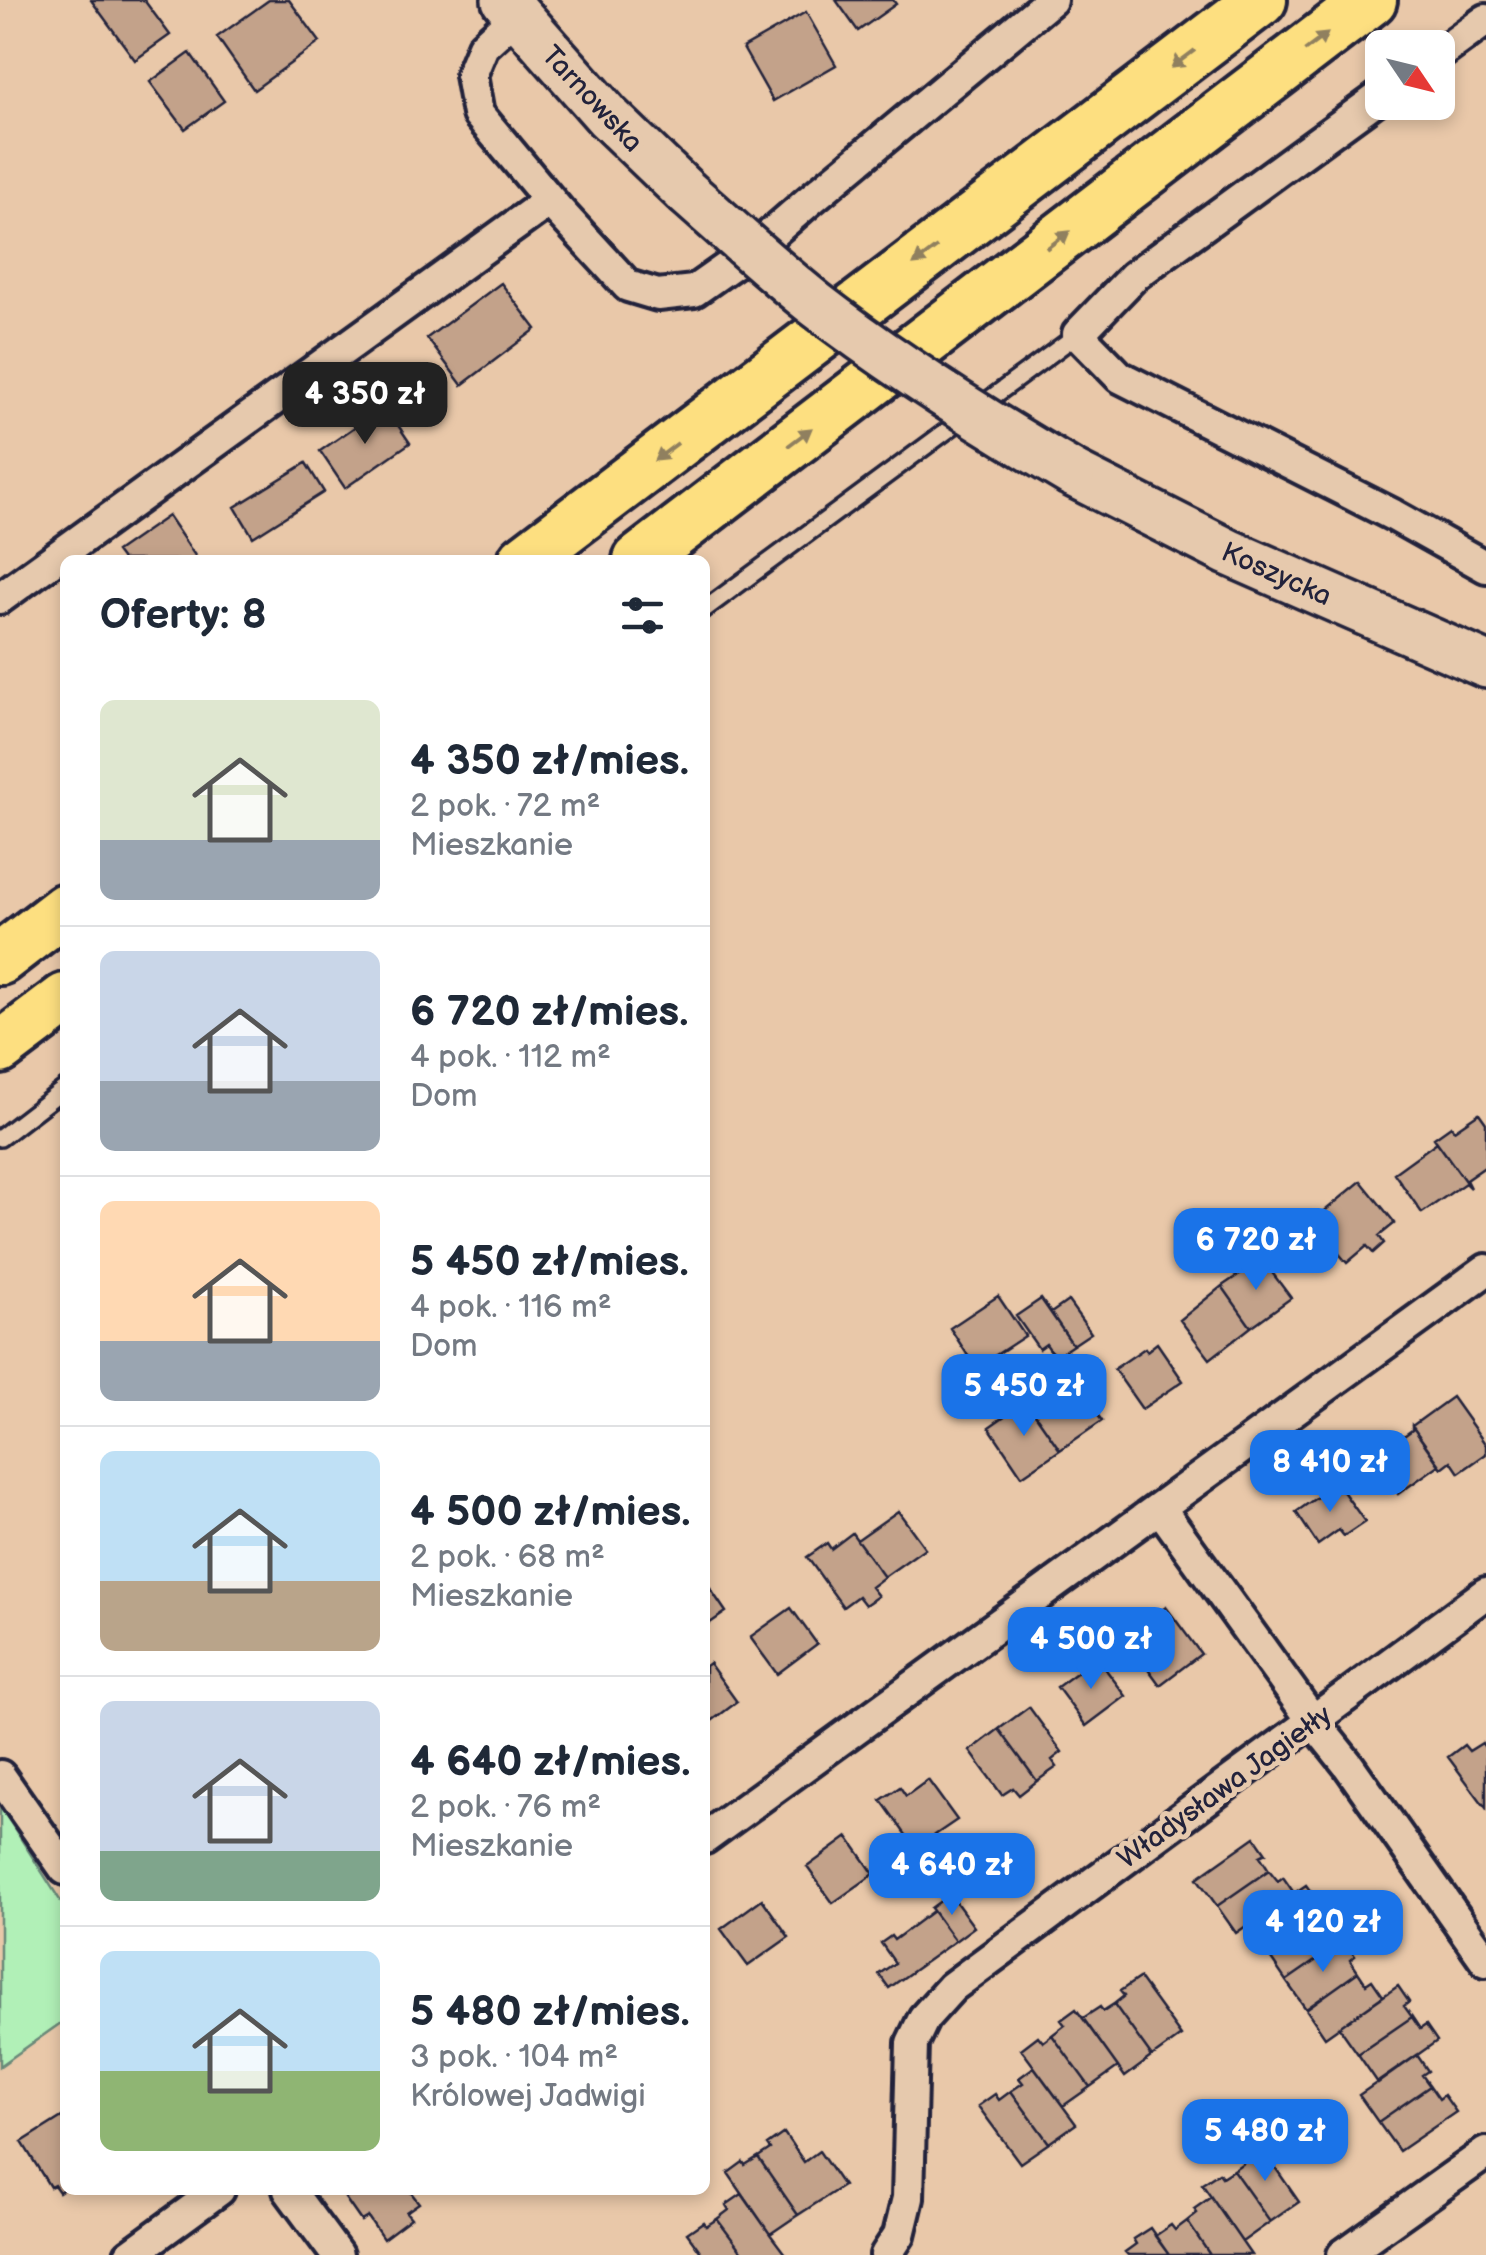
<!DOCTYPE html>
<html lang="pl">
<meta charset="utf-8">
<style>
body{margin:0;font-family:"Balsamiq Sans",sans-serif;background:#f2f2f3;color:#1f2937;height:100vh;display:flex;flex-direction:column;font-size:38px;white-space:nowrap}
*{box-sizing:border-box;margin:0}
p{font-size:32px;color:#747a83}
.icon{flex:none;width:55px;height:55px;fill:none;stroke:currentColor;stroke-width:2;stroke-linecap:round;stroke-linejoin:round}
.map{position:relative;flex:1;overflow:hidden}
.panel{position:absolute;left:60px;top:555px;width:650px;height:1640px;display:flex;flex-direction:column;background:#fff;border-radius:15px;box-shadow:0 5px 15px #0003}
.panel>*{flex:none}
.needle{width:65px;rotate:125deg}
.controls{position:absolute;left:1365px;top:30px;display:grid;gap:20px}
.controls a{display:grid;place-items:center;width:90px;height:90px;border-radius:15px;background:#fff;box-shadow:0 5px 15px #0003;font-size:50px}
.price{position:absolute;translate:-50% -85px;padding:0 22px;border-radius:20px;background:#1a73e8;color:#fff;font-size:32px;line-height:65px;filter:drop-shadow(0 2px 5px #0008)}
.price::after{content:'';position:absolute;left:50%;top:60px;width:30px;height:22px;margin-left:-15px;background:inherit;clip-path:polygon(0 0,100% 0,50% 100%)}
.price.selected{background:#222;color:#fff}
ul{padding:0;list-style:none}
li{display:flex;align-items:center;gap:30px;height:250px;padding:0 40px}
li+li{border-top:2px solid #e0e1e3}
li span{display:grid;place-items:center;flex:none;width:280px;height:200px;border-radius:15px;color:#555}
li>.icon{margin-inline-start:auto}
span .icon{width:120px;height:120px;fill:#fffc;stroke-width:1}
li b{font-size:42px}
h2{display:flex;justify-content:space-between;align-items:center;height:120px;padding:0 40px;font-size:42px}
.map>svg:first-child{display:block}
.green{fill:#b1f0b7;stroke:#6a8979;stroke-width:2.5}
.building{fill:#c3a28a;stroke:#22223b;stroke-width:2.5}
.lines{fill:none;stroke-linecap:round;stroke-linejoin:round}
.lane-casing{stroke:#22223b;stroke-width:22}
.street-casing{stroke:#22223b;stroke-width:38}
.secondary-casing{stroke:#22223b;stroke-width:52}
.primary-casing{stroke:#22223b;stroke-width:58}
.lane{stroke:#e6c9ad;stroke-width:15}
.street{stroke:#e6c9ad;stroke-width:30}
.secondary{stroke:#e6c9ad;stroke-width:45}
.primary{stroke:#fddf80;stroke-width:50}
.secondary-bridge-casing{stroke:#22223b;stroke-width:52;stroke-linecap:butt}
.secondary-bridge{stroke:#e6c9ad;stroke-width:45}
.oneway{fill:#90805e}
.labels{text-anchor:middle;stroke-width:10;stroke-linejoin:round;paint-order:stroke}
.street-label{font-size:28px;fill:#22223b;stroke:#e6c9ad}
</style>
<div class="map">
<svg width="1486" height="2255" viewBox="0 0 1486 2255">
<rect width="100%" height="100%" fill="#e9c8a9"/>
<filter id="ink" filterUnits="userSpaceOnUse"><feTurbulence type="fractalNoise" baseFrequency=".01" numOctaves="2"/><feDisplacementMap in="SourceGraphic" scale="20" xChannelSelector="R" yChannelSelector="G"/><feConvolveMatrix kernelMatrix="1 2 1 2 8 2 1 2 1" color-interpolation-filters="sRGB"/></filter>
<g filter="url(#ink)">
<!-- green -->
<path class="green" d="M 0,1806 L 65,1908 L 65,2020 L 0,2066 Z"/>
<!-- building -->
<path class="building" d="M 91,0 L 144,0 L 170,35 L 135,60 Z
M 269,0 L 289,0 L 320,42 L 254,90 L 217,37 Z
M 836,0 L 893,0 L 896,4 L 858,31 Z
M 806,12 L 836,65 L 773,101 L 743,48 Z
M 190,53 L 224,101 L 185,129 L 150,82 Z
M 501,283 L 536,329 L 462,385 L 427,338 Z
M 385,406 L 410,443 L 345,488 L 320,451 Z
M 306,463 L 324,492 L 253,537 L 235,507 Z
M 168,516 L 198,560 L 122,560 L 116,552 Z
M 1479,1113 L 1486,1123 L 1486,1166 L 1466,1180 L 1470,1188 L 1434,1138 L 1451,1126 L 1454,1130 Z
M 1437,1142 L 1470,1188 L 1465,1183 L 1422,1213 L 1394,1173 Z
M 1361,1181 L 1395,1223 L 1379,1236 L 1384,1243 L 1373,1253 L 1367,1246 L 1347,1263 L 1336,1250 L 1322,1262 L 1298,1233 Z
M 1262,1259 L 1291,1298 L 1251,1327 L 1222,1286 Z
M 1222,1286 L 1251,1327 L 1210,1359 L 1180,1320 Z
M 998,1296 L 1025,1336 L 976,1368 L 950,1328 Z
M 1041,1299 L 1073,1345 L 1055,1357 L 1046,1344 L 1039,1349 L 1016,1316 Z
M 1068,1301 L 1091,1333 L 1073,1345 L 1051,1313 Z
M 1157,1343 L 1183,1381 L 1142,1409 L 1114,1369 L 1145,1348 L 1147,1351 Z
M 1055,1381 L 1064,1395 L 1077,1386 L 1102,1421 L 1060,1450 L 1026,1401 Z
M 1452,1397 L 1486,1445 L 1486,1454 L 1459,1473 L 1451,1461 L 1442,1468 L 1412,1426 Z
M 1026,1401 L 1060,1450 L 1022,1476 L 989,1427 Z
M 1412,1426 L 1439,1465 L 1398,1494 L 1371,1456 L 1392,1440 L 1394,1443 L 1412,1430 Z
M 1337,1483 L 1365,1522 L 1344,1536 L 1339,1530 L 1318,1545 L 1296,1512 Z
M 898,1511 L 925,1548 L 884,1577 L 857,1540 Z
M 852,1533 L 884,1577 L 871,1587 L 878,1596 L 865,1605 L 858,1596 L 843,1607 L 807,1557 L 827,1543 L 831,1549 Z
M 707,1584 L 726,1612 L 710,1623 L 705,1615 Z
M 1166,1607 L 1201,1654 L 1160,1685 L 1125,1637 Z
M 791,1608 L 817,1644 L 777,1674 L 750,1637 Z
M 1097,1658 L 1126,1696 L 1086,1726 L 1057,1687 Z
M 709,1663 L 737,1702 L 705,1726 L 705,1666 Z
M 1029,1707 L 1062,1752 L 1052,1760 L 1057,1767 L 1037,1781 L 999,1729 Z
M 999,1729 L 1037,1781 L 1019,1795 L 1013,1788 L 1002,1795 L 970,1751 Z
M 1482,1743 L 1486,1749 L 1486,1808 L 1448,1757 L 1464,1745 L 1469,1751 Z
M 928,1780 L 957,1820 L 935,1835 L 942,1844 L 918,1861 L 907,1845 L 911,1842 L 881,1800 L 900,1787 L 906,1796 Z
M 848,1837 L 874,1874 L 833,1903 L 807,1867 Z
M 1255,1837 L 1266,1853 L 1260,1856 L 1269,1870 L 1217,1906 L 1197,1878 Z
M 1269,1870 L 1278,1881 L 1283,1877 L 1294,1893 L 1236,1933 L 1217,1906 Z
M 1306,1885 L 1317,1900 L 1311,1904 L 1319,1916 L 1267,1953 L 1248,1925 Z
M 950,1894 L 974,1927 L 955,1941 L 931,1908 Z
M 762,1899 L 789,1937 L 748,1966 L 721,1929 Z
M 933,1911 L 955,1941 L 889,1988 L 879,1974 L 895,1963 L 881,1943 L 891,1936 L 894,1940 Z
M 1319,1916 L 1329,1930 L 1334,1926 L 1344,1941 L 1286,1981 L 1267,1953 Z
M 1344,1941 L 1355,1956 L 1350,1960 L 1358,1972 L 1306,2009 L 1286,1981 Z
M 1358,1972 L 1366,1984 L 1372,1980 L 1383,1996 L 1325,2037 L 1306,2009 Z
M 1139,1978 L 1181,2036 L 1152,2057 L 1114,2004 L 1124,1996 L 1120,1991 Z
M 1398,1986 L 1409,2002 L 1404,2006 L 1412,2017 L 1358,2054 L 1339,2027 Z
M 1114,2004 L 1152,2057 L 1125,2077 L 1083,2018 L 1100,2007 L 1103,2011 Z
M 1076,2009 L 1118,2067 L 1090,2087 L 1052,2035 L 1065,2025 L 1061,2020 Z
M 1412,2017 L 1420,2029 L 1426,2025 L 1437,2041 L 1378,2083 L 1358,2054 Z
M 1052,2035 L 1090,2087 L 1063,2106 L 1021,2049 L 1038,2036 L 1043,2042 Z
M 1417,2055 L 1428,2071 L 1422,2075 L 1430,2086 L 1378,2122 L 1359,2095 Z
M 1034,2067 L 1076,2124 L 1049,2143 L 1011,2091 L 1023,2083 L 1019,2078 Z
M 1430,2086 L 1439,2099 L 1444,2095 L 1456,2112 L 1399,2151 L 1378,2122 Z
M 1011,2091 L 1049,2143 L 1020,2163 L 978,2106 L 995,2094 L 999,2100 Z
M 65,2115 L 65,2188 L 59,2192 L 54,2185 L 50,2187 L 22,2142 Z
M 784,2133 L 804,2162 L 819,2151 L 843,2186 L 798,2215 L 758,2157 L 770,2149 L 767,2145 Z
M 1259,2144 L 1299,2202 L 1270,2222 L 1233,2170 L 1243,2163 L 1240,2158 Z
M 758,2157 L 798,2215 L 770,2234 L 728,2173 L 743,2162 L 745,2165 Z
M 1233,2170 L 1270,2222 L 1242,2242 L 1202,2184 L 1219,2173 L 1222,2177 Z
M 357,2190 L 409,2190 L 419,2203 L 406,2212 L 411,2218 L 383,2239 L 368,2217 L 361,2221 L 345,2198 Z
M 742,2194 L 770,2234 L 785,2254 L 744,2255 L 717,2219 L 729,2210 L 726,2205 Z
M 1211,2197 L 1242,2242 L 1251,2255 L 1210,2255 L 1187,2221 L 1197,2213 L 1194,2209 Z
M 717,2219 L 744,2255 L 703,2255 L 687,2233 L 703,2222 L 706,2226 Z
M 1187,2221 L 1210,2255 L 1169,2255 L 1155,2236 L 1171,2225 L 1175,2230 Z
M 1150,2228 L 1169,2255 L 1128,2255 L 1125,2252 L 1136,2244 L 1133,2239 Z"/>
<g class="lines">
<defs>
<path id="lane" d="M 705,609 L 1078,334
M 0,1138 L 65,1088"/>
<path id="street" d="M 515,14 L 507,24 L 483,46 L 471,75 L 478,114 L 559,211 L 628,286 L 658,295 L 694,291 L 755,248 L 809,201 L 1051,0
M 1438,55 L 1486,20
M 1382,95 L 1134,276 L 1078,334 L 1120,377 L 1393,515 L 1486,567
M 0,598 L 550,200
M 1160,1508 L 1313,1721 L 1349,1766 L 1486,1961
M 0,1776 L 65,1869
M 705,1838 L 1486,1270
M 289,2190 L 337,2255
M 130,2255 L 219,2190
M 886,2255 L 899,2235 L 908,2198 L 912,2043 L 924,2018 L 952,1987 L 1486,1593
M 1343,2255 L 1486,2153"/>
<path id="secondary" d="M 505,0 L 607,116 L 686,192
M 1072,473 L 1228,552 L 1486,665"/>
<path id="primary" d="M 524,560 L 1261,0
M 639,560 L 1371,0
M 0,959 L 65,909
M 0,1048 L 65,999"/>
</defs>
<!-- lane casing -->
<use href="#lane" class="lane-casing"/>
<!-- street casing -->
<use href="#street" class="street-casing"/>
<!-- secondary casing -->
<use href="#secondary" class="secondary-casing"/>
<!-- primary casing -->
<use href="#primary" class="primary-casing"/>
<!-- lane -->
<use href="#lane" class="lane"/>
<!-- street -->
<use href="#street" class="street"/>
<!-- secondary -->
<use href="#secondary" class="secondary"/>
<!-- primary -->
<use href="#primary" class="primary"/>
<defs>
<path id="secondary-bridge" d="M 686,192 C 728,229 770,268 814,303 C 895,366 983,421 1072,473"/>
</defs>
<!-- secondary-bridge casing -->
<use href="#secondary-bridge" class="secondary-bridge-casing"/>
<!-- secondary-bridge -->
<use href="#secondary-bridge" class="secondary-bridge"/>
</g>
<!-- one-way arrows -->
<defs><path id="oneway-solid" d="M-6-.8H1V-3.2L6.5 0L1 3.2V.8H-6Z" transform="scale(2.5)"/></defs>
<g class="oneway">
<use href="#oneway-solid" transform="translate(1316 42) rotate(-37)"/>
<use href="#oneway-solid" transform="translate(1183 59) rotate(143)"/>
<use href="#oneway-solid" transform="translate(1058 240) rotate(-37)"/>
<use href="#oneway-solid" transform="translate(925 256) rotate(143)"/>
<use href="#oneway-solid" transform="translate(800 437) rotate(-37)"/>
<use href="#oneway-solid" transform="translate(666 452) rotate(143)"/>
</g>
</g>
<g class="labels">
<!-- street labels -->
<g class="street-label">
<text transform="translate(593 98) rotate(47)" y="10">Tarnowska</text>
<text transform="translate(1277 573) rotate(24)" y="10">Koszycka</text>
<text transform="translate(1224 1786) rotate(-36)" y="10">Władysława Jagiełły</text>
</g>
</g>
</svg>
<div class="controls">
<a><svg class="needle" viewBox="-14 -14 28 28"><path d="M0-13l5 13h-10z" fill="#e53935"/><path d="M0 13l5-13h-10z" fill="#747a83"/></svg></a>
</div>
<b class="price selected" style="left:365px;top:447px">4 350 zł</b>
<b class="price" style="left:1256px;top:1293px">6 720 zł</b>
<b class="price" style="left:1024px;top:1439px">5 450 zł</b>
<b class="price" style="left:1330px;top:1515px">8 410 zł</b>
<b class="price" style="left:1091px;top:1692px">4 500 zł</b>
<b class="price" style="left:952px;top:1918px">4 640 zł</b>
<b class="price" style="left:1323px;top:1975px">4 120 zł</b>
<b class="price" style="left:1265px;top:2184px">5 480 zł</b>
<section class="panel">
<h2>Oferty: 8<svg class="icon" aria-label="filters" viewBox="0 0 24 24"><path d="M4 7h16M4 17h16"/><circle cx="9" cy="7" r="2"/><circle cx="15" cy="17" r="2"/></svg></h2>
<ul>
<li><span style="background:linear-gradient(#dfe7d0 70%,#9aa5b1 0)"><svg class="icon" aria-label="home" viewBox="0 0 24 24"><path d="M3 11l9-7 9 7M6 9v11h12V9"/></svg></span><div><b>4 350 zł/mies.</b><p>2 pok. · 72 m²</p><p>Mieszkanie</p></div></li>
<li><span style="background:linear-gradient(#c9d6e8 65%,#9aa5b1 0)"><svg class="icon" aria-label="home" viewBox="0 0 24 24"><path d="M3 11l9-7 9 7M6 9v11h12V9"/></svg></span><div><b>6 720 zł/mies.</b><p>4 pok. · 112 m²</p><p>Dom</p></div></li>
<li><span style="background:linear-gradient(#ffd9b3 70%,#9aa5b1 0)"><svg class="icon" aria-label="home" viewBox="0 0 24 24"><path d="M3 11l9-7 9 7M6 9v11h12V9"/></svg></span><div><b>5 450 zł/mies.</b><p>4 pok. · 116 m²</p><p>Dom</p></div></li>
<li><span style="background:linear-gradient(#bfe0f5 65%,#b9a48a 0)"><svg class="icon" aria-label="home" viewBox="0 0 24 24"><path d="M3 11l9-7 9 7M6 9v11h12V9"/></svg></span><div><b>4 500 zł/mies.</b><p>2 pok. · 68 m²</p><p>Mieszkanie</p></div></li>
<li><span style="background:linear-gradient(#c9d6e8 75%,#7fa58c 0)"><svg class="icon" aria-label="home" viewBox="0 0 24 24"><path d="M3 11l9-7 9 7M6 9v11h12V9"/></svg></span><div><b>4 640 zł/mies.</b><p>2 pok. · 76 m²</p><p>Mieszkanie</p></div></li>
<li><span style="background:linear-gradient(#bfe0f5 60%,#8fb573 0)"><svg class="icon" aria-label="home" viewBox="0 0 24 24"><path d="M3 11l9-7 9 7M6 9v11h12V9"/></svg></span><div><b>5 480 zł/mies.</b><p>3 pok. · 104 m²</p><p>Królowej Jadwigi</p></div></li>
</ul>
</section>
</div>
